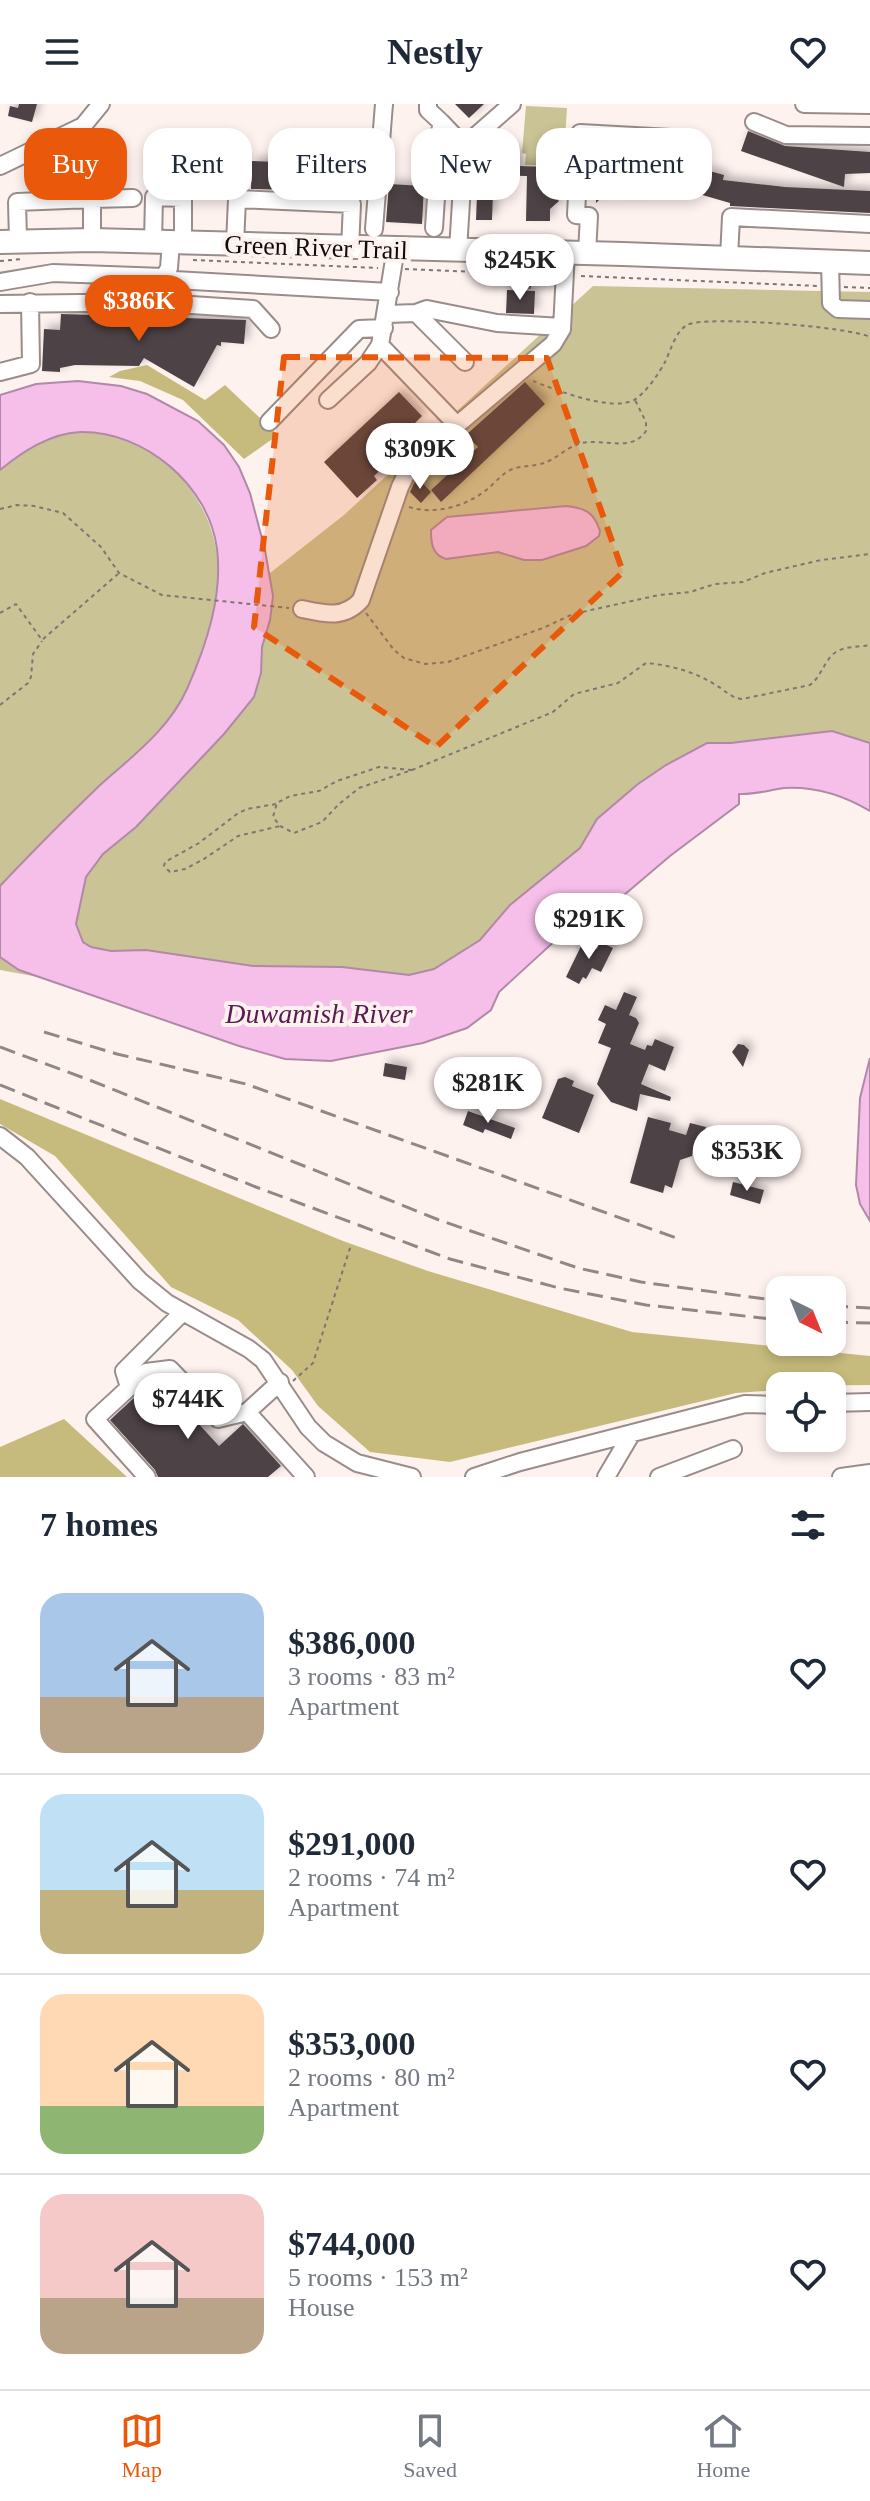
<!DOCTYPE html>
<meta charset="utf-8">
<style>
body{margin:0;font-family:"Times New Roman",serif;background:#f6f6f7;color:#1f2937;height:100vh;display:flex;flex-direction:column;font-size:30px;white-space:nowrap}
*{box-sizing:border-box;margin:0}
p{font-size:26px;color:#747a83}
.icon{flex:none;width:44px;height:44px;fill:none;stroke:currentColor;stroke-width:2;stroke-linecap:round;stroke-linejoin:round}
.map{position:relative;height:1373px;overflow:hidden}
.drawer{display:flex;flex-direction:column;background:#fff;flex:1}
.drawer>*{flex:none}
.top-card{position:absolute;left:24px;top:24px;width:822px;height:72px;display:flex;gap:16px}
.needle{width:52px;rotate:137deg}
.tools{position:absolute;left:766px;top:1172px;display:grid;gap:16px}
.tools a{display:grid;place-items:center;width:80px;height:80px;border-radius:16px;background:#fff;box-shadow:0 4px 12px #0003;font-size:40px}
.price{position:absolute;translate:-50% -68px;padding:0 18px;border-radius:28px;background:#fff;color:#222;font-size:26px;line-height:52px;filter:drop-shadow(0 2px 4px #0008)}
.price::after{content:'';position:absolute;left:50%;top:48px;width:24px;height:18px;margin-left:-12px;background:inherit;clip-path:polygon(0 0,100% 0,50% 100%)}
.price.active{background:#ea580c;color:#fff}
ul{padding:0;list-style:none}
li{display:flex;align-items:center;gap:24px;height:200px;padding:0 40px}
li+li{border-top:2px solid #e0e1e3}
li span{display:grid;place-items:center;flex:none;width:224px;height:160px;border-radius:24px;color:#555}
li>.icon{margin-inline-start:auto}
span .icon{width:96px;height:96px;fill:#fffc;stroke-width:1}
li b{font-size:34px}
h2{display:flex;justify-content:space-between;align-items:center;height:96px;padding:0 40px;font-size:34px}
.pill{padding:0 28px;border-radius:24px;background:#fff;box-shadow:0 4px 12px #0003;font-size:28px;line-height:72px}
.pill.active{background:#ea580c;color:#fff}
header{display:flex;justify-content:space-between;align-items:center;height:104px;padding:0 40px;background:#fff;font-size:36px;font-weight:700}
.tab-bar{display:flex;justify-content:space-around;align-items:center;height:112px;border-top:2px solid #e0e1e3;background:#fff;font-size:22px;color:#747a83}
.tab-bar a{display:grid;justify-items:center;gap:4px}
.tab-bar .active{color:#ea580c}
.map>svg:first-child{display:block}
.green{fill:#cac395}
.forest{fill:#c6bb7c}
.water{fill:#f6bfea;stroke:#b089a6;stroke-width:2}
.building{fill:#4d4345;filter:url(#shadow)}
.lines{fill:none;stroke-linecap:round;stroke-linejoin:round}
.minor-casing{stroke:#988d8a;stroke-width:20}
.major-casing{stroke:#988d8a;stroke-width:26}
.path{stroke:#7d7673;stroke-width:2;stroke-dasharray:4 4;stroke-linecap:butt}
.minor{stroke:#fff;stroke-width:16}
.major{stroke:#fff;stroke-width:22}
.rail{stroke:#908885;stroke-width:3;stroke-dasharray:16 8;stroke-linecap:butt}
.marked{fill:#e8590c;fill-opacity:0.2;stroke:#e8590c;stroke-width:6;stroke-dasharray:16 10;stroke-linejoin:round}
.labels{text-anchor:middle;stroke-width:8;stroke-linejoin:round;paint-order:stroke}
.street-label{font-size:26px;fill:#0e0b09;stroke:#fef2ef}
.water-label{font-size:28px;font-style:italic;fill:#591c51;stroke:#fef2ef}
</style>
<header><svg class="icon" aria-label="menu" viewBox="0 0 24 24"><path d="M4 6h16M4 12h16M4 18h16"/></svg>Nestly<svg class="icon" aria-label="heart" viewBox="0 0 24 24"><path d="M12 20l-8-8c-3-5 5-10 8-4 3-6 11-1 8 4z"/></svg></header>
<div class="map">
<svg width="870" height="1373" viewBox="0 0 870 1373">
<defs>
<filter id="shadow"><feDropShadow dx="4.5" dy="-4.5" stdDeviation="4" flood-color="#0004"/></filter>
</defs>
<rect width="100%" height="100%" fill="#fef2ef"/>
<!-- green -->
<path class="green" d="M 526,2 L 567,4 L 563,65 L 559,56 L 554,52 L 544,61 L 525,61 L 526,50 L 522,49 Z
M 593,182 L 870,188 L 870,639 L 832,627 L 731,639 L 707,639 L 666,661 L 638,680 L 597,715 L 580,744 L 510,801 L 480,836 L 435,865 L 409,871 L 342,863 L 253,862 L 197,853 L 38,873 L 0,866 L 0,367 C 22,348 52,328 83,328 C 156,331 215,391 218,463 L 270,469 L 344,411 Z"/>
<!-- forest -->
<path class="forest" d="M 147,261 L 205,296 L 225,281 L 278,331 L 244,355 L 183,296 L 140,277 L 109,273 L 120,267 Z
M 0,995 L 343,1137 L 428,1167 L 632,1228 L 870,1252 L 870,1281 L 780,1282 L 780,1286 L 736,1289 L 450,1358 L 370,1348 L 318,1302 L 292,1266 L 238,1216 L 171,1183 L 55,1052 L 0,1020 Z
M 64,1315 L 127,1373 L 0,1373 L 0,1343 Z"/>
<!-- water -->
<path class="water" d="M 78,277 L 121,282 L 147,290 L 198,317 L 224,341 L 239,363 L 250,389 L 265,446 L 273,492 L 270,516 L 262,543 L 261,569 L 254,593 L 224,630 L 136,723 L 103,750 L 86,773 L 76,820 L 83,838 L 91,843 L 111,847 L 146,846 L 253,862 L 342,863 L 409,871 L 434,865 L 480,836 L 510,801 L 580,744 L 597,715 L 638,680 L 666,661 L 707,639 L 731,639 L 832,627 L 870,639 L 870,707 C 843,691 816,682 784,684 C 769,686 754,691 739,690 L 739,700 L 670,752 L 597,814 L 581,813 L 499,888 L 491,906 L 467,924 L 423,939 L 331,957 L 285,955 L 239,942 L 19,866 L 0,853 L 0,782 C 32,748 65,715 98,683 C 131,653 168,627 187,585 C 206,542 223,492 217,445 C 209,381 144,327 81,328 C 50,329 22,348 0,366 L 0,291 L 36,280 Z
M 566,402 C 585,404 594,408 600,427 L 599,432 L 586,442 L 542,456 L 524,456 L 498,448 L 446,455 C 432,451 431,439 431,426 L 447,413 Z
M 870,954 L 870,1117 L 860,1100 L 856,1081 L 860,994 Z"/>
<!-- building -->
<path class="building" d="M 19,0 L 37,0 L 32,18 L 8,12 L 10,2 L 18,4 Z
M 455,0 L 484,0 L 469,14 Z
M 748,27 L 785,42 L 870,48 L 870,69 L 845,70 L 844,83 L 741,47 Z
M 598,41 L 660,44 L 658,77 L 640,95 L 604,91 L 596,99 Z
M 482,47 L 519,47 L 519,62 L 551,63 L 551,89 L 559,97 L 550,105 L 550,117 L 526,117 L 527,72 L 482,71 Z
M 145,52 L 174,53 L 173,76 L 144,75 Z
M 252,57 L 358,61 L 357,90 L 324,88 L 324,81 L 293,80 L 293,86 L 251,85 Z
M 90,61 L 91,78 L 54,80 L 53,63 Z
M 706,66 L 724,71 L 723,76 L 785,83 L 870,87 L 870,109 L 730,102 L 730,99 L 699,90 Z
M 389,80 L 424,82 L 422,120 L 386,118 Z
M 477,90 L 493,90 L 492,116 L 476,116 Z
M 507,186 L 535,187 L 534,210 L 506,209 Z
M 61,210 L 246,216 L 244,240 L 221,238 L 221,242 L 217,241 L 194,283 L 144,254 L 139,262 L 75,261 L 60,264 L 60,268 L 42,267 L 44,225 L 60,226 Z
M 525,278 L 545,300 L 441,398 L 431,386 L 478,343 L 466,331 Z
M 399,288 L 422,312 L 404,330 L 411,337 L 374,372 L 377,376 L 357,394 L 324,358 Z
M 417,373 L 431,388 L 421,399 L 410,388 Z
M 583,838 L 597,845 L 600,838 L 613,844 L 601,868 L 592,864 L 586,875 L 583,873 L 579,880 L 566,873 Z
M 624,888 L 637,893 L 629,911 L 636,914 L 639,919 L 630,940 L 645,946 L 647,941 L 652,942 L 655,935 L 674,943 L 665,967 L 649,960 L 641,980 L 671,993 L 670,997 L 640,990 L 637,1007 L 611,998 L 597,980 L 611,944 L 598,939 L 606,920 L 598,916 L 605,901 L 616,906 Z
M 738,940 L 744,941 L 749,946 L 743,963 L 732,948 Z
M 385,959 L 407,963 L 405,976 L 383,972 Z
M 565,973 L 574,977 L 572,982 L 594,991 L 579,1029 L 542,1014 L 558,975 Z
M 468,1007 L 515,1024 L 511,1035 L 485,1025 L 483,1029 L 463,1021 Z
M 648,1013 L 671,1019 L 669,1026 L 686,1031 L 690,1019 L 706,1023 L 703,1032 L 699,1030 L 693,1044 L 692,1052 L 680,1056 L 672,1084 L 665,1081 L 663,1089 L 630,1079 Z
M 752,1033 L 766,1044 L 757,1055 L 743,1044 Z
M 733,1078 L 764,1086 L 760,1100 L 730,1091 Z
M 160,1278 L 219,1342 L 243,1320 L 281,1362 L 268,1373 L 158,1373 L 155,1366 L 110,1316 L 148,1281 L 152,1285 Z"/>
<g class="lines">
<defs>
<path id="minor" d="M 428,0 L 428,6 L 441,18 L 434,124
M 804,0 L 870,1
M 441,18 L 460,38 L 464,50 L 458,146
M 754,18 L 786,31 L 870,32
M 463,43 L 512,0
M 0,62 L 83,22 L 101,0
M 92,95 L 133,94
M 374,125 L 384,0
M 18,136 L 17,98 L 92,95 L 92,136
M 153,138 L 154,93 L 183,94 L 183,138
M 235,140 L 237,95 L 352,100 L 350,144
M 587,149 L 589,112 L 576,111 L 580,29 L 671,34 L 692,53 L 669,75
M 729,154 L 731,113 L 870,120
M 830,158 L 831,199 L 838,205 L 870,206
M 164,173 L 169,164 L 171,138
M 174,176 L 390,188
M 0,178 L 53,169 L 164,173 L 162,198 L 0,200
M 174,180 L 173,199 L 176,200 L 253,205 L 271,225
M 416,209 L 427,205 L 497,219 L 562,223
M 387,210 L 416,209 L 465,258
M 380,241 L 457,321
M 0,268 L 31,260 L 30,198
M 328,296 L 368,259 L 380,241 L 396,144
M 269,318 L 359,225 L 384,224
M 302,505 C 325,510 344,515 361,496 L 400,383 L 411,360 L 553,240 L 562,225 L 566,148
M 0,1032 L 27,1053 L 140,1177 L 167,1199 L 249,1245 L 263,1256 L 308,1323 L 324,1339 L 357,1359 L 412,1373
M 129,1283 L 124,1267 L 183,1208
M 832,1299 L 870,1298
M 247,1308 L 306,1373
M 147,1373 L 95,1315 L 146,1268 L 170,1265 L 218,1315 L 247,1308 L 280,1278
M 474,1373 L 520,1358 L 745,1300 L 780,1301
M 606,1373 L 632,1329
M 659,1373 L 733,1345
M 841,1373 L 870,1369"/>
<path id="major" d="M 0,138 L 92,136 L 623,150 L 870,159"/>
</defs>
<!-- minor casing -->
<use href="#minor" class="minor-casing"/>
<!-- major casing -->
<use href="#major" class="major-casing"/>
<!-- path -->
<path class="path" d="M 193,156 L 378,164
M 0,157 L 23,155
M 405,165 L 550,171
M 493,169 L 493,178 L 515,179 L 515,183 L 530,184 L 530,179 L 549,180
M 581,172 L 818,182
M 844,183 L 870,184
M 533,277 C 556,286 611,308 634,296 C 646,289 659,269 665,258 C 671,246 675,228 687,221 C 704,211 851,223 870,233
M 409,403 C 433,411 464,403 485,387 C 493,381 499,373 508,367 C 519,361 533,363 544,359 C 556,355 565,345 576,341 C 598,331 630,351 646,327 L 646,318 L 635,296
M 0,405 L 17,401 L 34,402 L 63,409 L 101,443 L 119,469 L 162,491 L 289,504
M 0,509 L 16,500 L 42,536 L 118,470
M 366,509 L 394,546 L 404,554 L 425,560 L 448,558 L 543,524 L 573,510 L 659,491 L 690,488 L 715,480 L 743,478 L 765,469 L 821,456 L 870,450
M 0,601 L 28,579 L 31,573 L 33,550 L 42,537
M 412,666 L 379,663 L 337,677 L 319,687 L 290,692 L 277,699 L 273,713 L 280,722 L 294,729 L 322,718 L 339,700 L 359,684 L 412,666 L 553,608 L 574,590 L 618,579 L 646,559 C 669,561 693,567 714,580 C 724,585 730,594 742,595 L 810,581 C 822,572 824,556 836,548 C 845,542 860,543 870,541
M 276,700 L 247,705 L 237,710 L 199,739 L 165,758 L 164,762 L 170,768 L 185,765 L 204,755 L 238,732 L 280,722
M 293,1277 L 313,1259 L 351,1141"/>
<!-- minor -->
<use href="#minor" class="minor"/>
<!-- major -->
<use href="#major" class="major"/>
<!-- rail -->
<path class="rail" d="M 44,928 L 117,950 L 246,980 L 682,1136
M 0,943 L 92,977 L 439,1116 L 578,1164 L 641,1178 L 780,1197
M 0,981 L 256,1083 L 450,1155 L 559,1184 L 646,1201 L 780,1216
M 832,1202 L 870,1204
M 832,1218 L 870,1219"/>
</g>
<!-- marked area -->
<path class="marked" d="M 284,253 L 547,254 L 623,468 L 436,643 L 254,523 Z"/>
<g class="labels">
<!-- street labels -->
<g class="street-label">
<text transform="translate(316 143) rotate(2)" y="9">Green River Trail</text>
</g>
<!-- water labels -->
<g class="water-label">
<text x="319" y="919">Duwamish River</text>
</g>
</g>
</svg>
<div class="tools">
<a><svg class="needle" viewBox="-14 -14 28 28"><path d="M0-13l5 13h-10z" fill="#e53935"/><path d="M0 13l5-13h-10z" fill="#747a83"/></svg></a>
<a><svg class="icon" aria-label="locate" viewBox="0 0 24 24"><circle cx="12" cy="12" r="6"/><path d="M12 2v4M12 18v4M2 12h4M18 12h4"/></svg></a>
</div>
<b class="price" style="left:520px;top:198px">$245K</b>
<b class="price active" style="left:139px;top:239px">$386K</b>
<b class="price" style="left:420px;top:387px">$309K</b>
<b class="price" style="left:589px;top:857px">$291K</b>
<b class="price" style="left:488px;top:1021px">$281K</b>
<b class="price" style="left:747px;top:1089px">$353K</b>
<b class="price" style="left:188px;top:1337px">$744K</b>
<div class="top-card">
<a class="pill active">Buy</a>
<a class="pill">Rent</a>
<a class="pill">Filters</a>
<a class="pill">New</a>
<a class="pill">Apartment</a>
</div>
</div>
<section class="drawer">
<h2>7 homes<svg class="icon" aria-label="filters" viewBox="0 0 24 24"><path d="M4 7h16M4 17h16"/><circle cx="9" cy="7" r="2"/><circle cx="15" cy="17" r="2"/></svg></h2>
<ul>
<li><span style="background:linear-gradient(#a9c7e8 65%,#b9a48a 0)"><svg class="icon" aria-label="home" viewBox="0 0 24 24"><path d="M3 11l9-7 9 7M6 9v11h12V9"/></svg></span><div><b>$386,000</b><p>3 rooms · 83 m²</p><p>Apartment</p></div><svg class="icon" aria-label="heart" viewBox="0 0 24 24"><path d="M12 20l-8-8c-3-5 5-10 8-4 3-6 11-1 8 4z"/></svg></li>
<li><span style="background:linear-gradient(#bfe0f5 60%,#c2b280 0)"><svg class="icon" aria-label="home" viewBox="0 0 24 24"><path d="M3 11l9-7 9 7M6 9v11h12V9"/></svg></span><div><b>$291,000</b><p>2 rooms · 74 m²</p><p>Apartment</p></div><svg class="icon" aria-label="heart" viewBox="0 0 24 24"><path d="M12 20l-8-8c-3-5 5-10 8-4 3-6 11-1 8 4z"/></svg></li>
<li><span style="background:linear-gradient(#ffd9b3 70%,#8fb573 0)"><svg class="icon" aria-label="home" viewBox="0 0 24 24"><path d="M3 11l9-7 9 7M6 9v11h12V9"/></svg></span><div><b>$353,000</b><p>2 rooms · 80 m²</p><p>Apartment</p></div><svg class="icon" aria-label="heart" viewBox="0 0 24 24"><path d="M12 20l-8-8c-3-5 5-10 8-4 3-6 11-1 8 4z"/></svg></li>
<li><span style="background:linear-gradient(#f6c9c9 65%,#b9a48a 0)"><svg class="icon" aria-label="home" viewBox="0 0 24 24"><path d="M3 11l9-7 9 7M6 9v11h12V9"/></svg></span><div><b>$744,000</b><p>5 rooms · 153 m²</p><p>House</p></div><svg class="icon" aria-label="heart" viewBox="0 0 24 24"><path d="M12 20l-8-8c-3-5 5-10 8-4 3-6 11-1 8 4z"/></svg></li>
</ul>
</section>
<nav class="tab-bar">
<a class="active"><svg class="icon" aria-label="map" viewBox="0 0 24 24"><path d="M3 6l6-2 6 2 6-2v14l-6 2-6-2-6 2zM9 4v14M15 6v14"/></svg>Map</a>
<a><svg class="icon" aria-label="saved" viewBox="0 0 24 24"><path d="M7 4h10v16l-5-4-5 4z"/></svg>Saved</a>
<a><svg class="icon" aria-label="home" viewBox="0 0 24 24"><path d="M3 11l9-7 9 7M6 9v11h12V9"/></svg>Home</a>
</nav>
